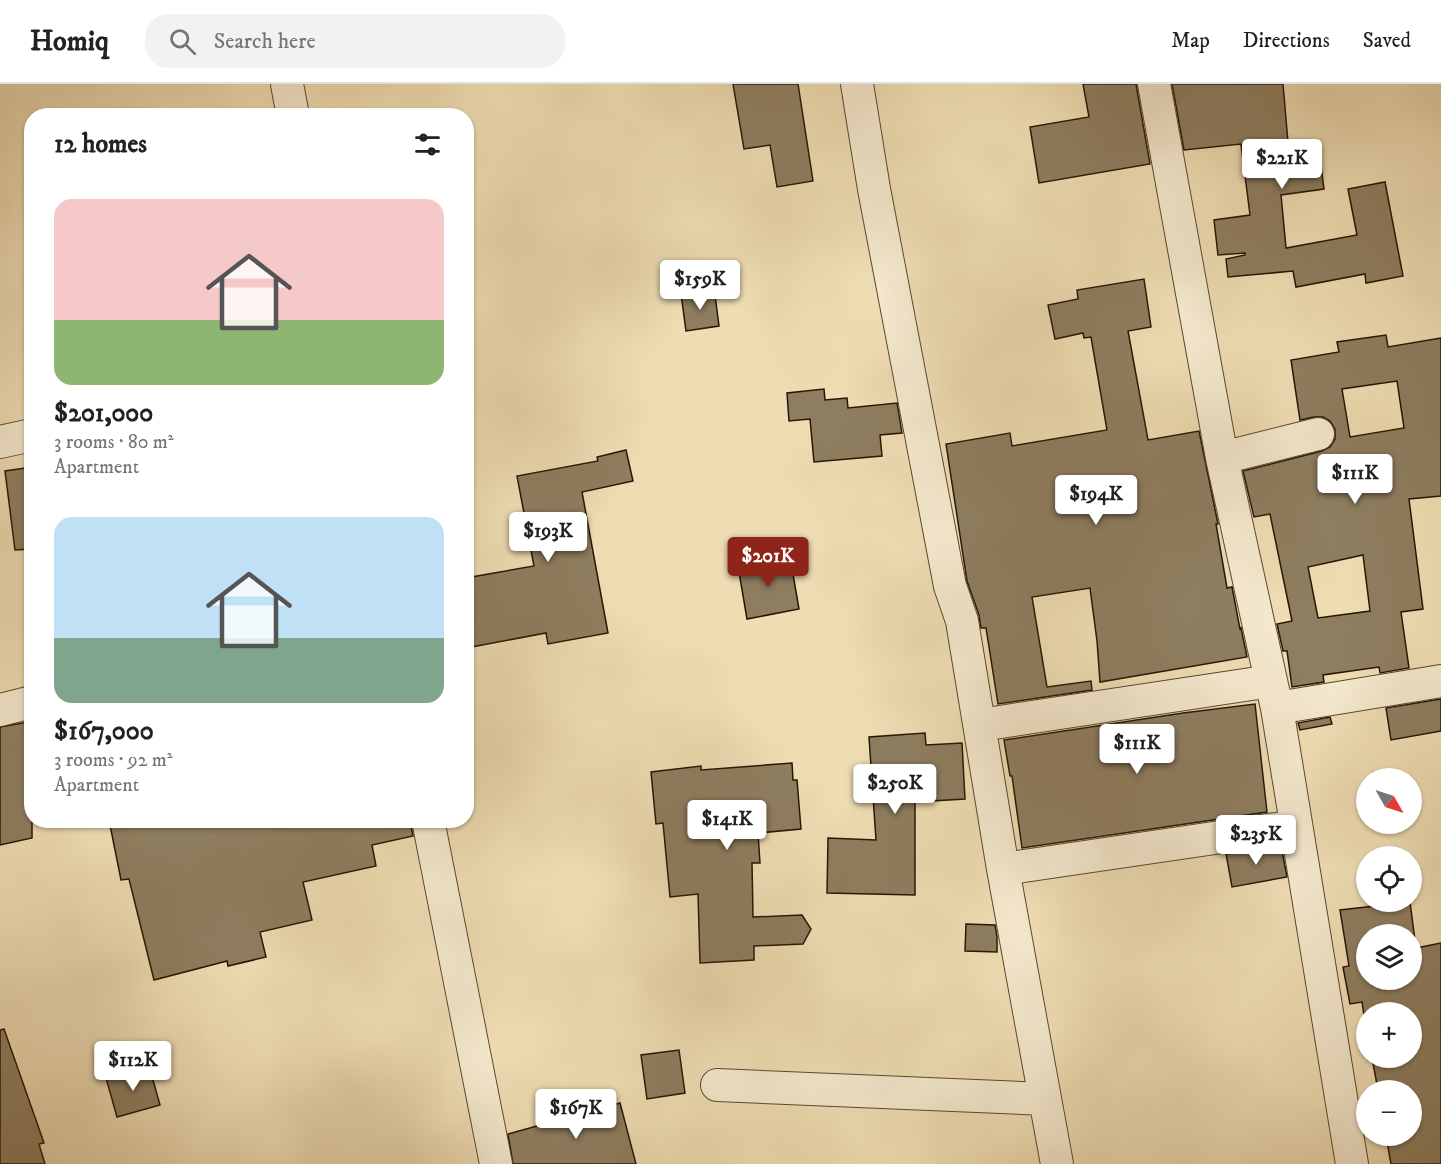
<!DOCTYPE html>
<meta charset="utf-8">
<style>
body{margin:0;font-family:"IM FELL DW Pica",serif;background:#f2f2f2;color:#222;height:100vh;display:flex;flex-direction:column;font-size:22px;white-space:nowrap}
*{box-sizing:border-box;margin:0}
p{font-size:20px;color:#767676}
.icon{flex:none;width:33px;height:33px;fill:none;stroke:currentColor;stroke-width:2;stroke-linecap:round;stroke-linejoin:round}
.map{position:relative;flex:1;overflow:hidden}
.sheet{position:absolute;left:24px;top:24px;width:450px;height:720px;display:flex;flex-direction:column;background:#fff;border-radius:24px;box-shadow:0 2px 4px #0004}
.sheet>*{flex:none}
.needle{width:39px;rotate:129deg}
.buttons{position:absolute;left:1356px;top:684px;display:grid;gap:12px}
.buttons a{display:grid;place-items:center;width:66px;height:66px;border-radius:50%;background:#fff;box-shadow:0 2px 4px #0004;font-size:30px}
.price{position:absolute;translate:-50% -51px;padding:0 14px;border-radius:6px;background:#fff;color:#222;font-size:20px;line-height:39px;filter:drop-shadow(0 2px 3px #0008)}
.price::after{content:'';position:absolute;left:50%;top:36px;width:18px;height:14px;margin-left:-9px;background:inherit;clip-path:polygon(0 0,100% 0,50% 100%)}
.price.active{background:#8f2418;color:#fff}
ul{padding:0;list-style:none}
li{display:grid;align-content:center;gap:12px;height:318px;padding:0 30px}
li span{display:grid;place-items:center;height:186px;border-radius:18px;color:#555}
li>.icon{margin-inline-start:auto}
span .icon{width:108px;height:108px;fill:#fffc;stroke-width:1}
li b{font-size:26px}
h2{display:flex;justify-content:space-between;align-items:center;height:72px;padding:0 30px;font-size:26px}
header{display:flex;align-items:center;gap:36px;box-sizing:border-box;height:84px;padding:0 30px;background:#fff;border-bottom:2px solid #e0e0e0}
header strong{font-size:28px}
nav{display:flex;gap:33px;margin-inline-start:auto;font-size:21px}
.search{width:420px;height:54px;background:#f2f2f2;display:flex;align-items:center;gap:15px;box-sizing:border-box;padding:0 21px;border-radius:24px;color:#767676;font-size:22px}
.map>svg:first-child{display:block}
.building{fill:#8e7d5f;stroke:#271605;stroke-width:1.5;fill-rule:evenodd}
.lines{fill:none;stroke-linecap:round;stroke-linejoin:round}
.minor-casing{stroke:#594830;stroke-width:34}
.minor{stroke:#f4e8cd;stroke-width:32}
</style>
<header>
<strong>Homiq</strong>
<div class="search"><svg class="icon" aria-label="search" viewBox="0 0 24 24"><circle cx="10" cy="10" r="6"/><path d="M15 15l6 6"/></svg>Search here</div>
<nav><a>Map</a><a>Directions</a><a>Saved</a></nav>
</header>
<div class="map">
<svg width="1441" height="1080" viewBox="0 0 1441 1080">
<rect width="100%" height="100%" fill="#eedcb2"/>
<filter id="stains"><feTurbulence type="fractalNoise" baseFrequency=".00333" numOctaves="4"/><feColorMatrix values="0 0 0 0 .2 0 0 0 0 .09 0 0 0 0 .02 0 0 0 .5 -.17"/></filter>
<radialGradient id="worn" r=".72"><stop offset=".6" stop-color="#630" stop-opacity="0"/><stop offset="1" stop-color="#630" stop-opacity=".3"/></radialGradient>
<!-- building -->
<path class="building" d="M 733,0 L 798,0 L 813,97 L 777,103 L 770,61 L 744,65 Z
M 1083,0 L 1136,0 L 1150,80 L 1039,99 L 1030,43 L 1089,33 Z
M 1172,0 L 1283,0 L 1289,70 L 1319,66 L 1324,105 L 1281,111 L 1286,164 L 1357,151 L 1348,105 L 1385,98 L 1403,192 L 1366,199 L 1365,190 L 1296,203 L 1293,187 L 1228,193 L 1226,175 L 1245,171 L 1245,169 L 1218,171 L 1214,136 L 1250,131 L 1241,60 L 1184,66 Z
M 1144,195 L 1151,243 L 1128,247 L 1148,356 L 1199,347 L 1218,440 L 1216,440 L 1227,504 L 1232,503 L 1240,545 L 1241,544 L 1247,573 L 1100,598 L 1097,557 L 1090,504 L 1032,513 L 1047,603 L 1091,597 L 1092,606 L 998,620 L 986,544 L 981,544 L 979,531 L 967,497 L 946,360 L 1010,349 L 1012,362 L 1107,346 L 1091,253 L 1084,254 L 1083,249 L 1055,255 L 1048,221 L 1078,215 L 1077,206 Z
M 709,206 L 709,212 L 715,211 L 719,242 L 686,247 L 681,210 Z
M 1386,251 L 1388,263 L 1441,254 L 1441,412 L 1409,415 L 1423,525 L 1401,528 L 1409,584 L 1380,589 L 1379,583 L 1323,591 L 1324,598 L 1292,603 L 1287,567 L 1283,567 L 1277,540 L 1292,537 L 1270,430 L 1254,433 L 1243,387 L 1322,367 L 1330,363 L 1335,355 L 1335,345 L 1330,337 L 1323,333 L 1314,333 L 1300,336 L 1291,276 L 1339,268 L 1337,258 ZM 1397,297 L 1404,344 L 1350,353 L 1342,305 ZM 1363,471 L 1370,527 L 1318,534 L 1308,483 Z
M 824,305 L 825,316 L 847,314 L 848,324 L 897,319 L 902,349 L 880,351 L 882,372 L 814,378 L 810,335 L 789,337 L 787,309 Z
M 626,366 L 633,397 L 582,408 L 608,549 L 548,560 L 546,549 L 466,564 L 466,494 L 534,482 L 517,392 L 598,377 L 597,373 Z
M 32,383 L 32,465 L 15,466 L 5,387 Z
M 790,473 L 799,525 L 747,535 L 738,482 Z
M 1441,615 L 1441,647 L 1391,656 L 1386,624 Z
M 1255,620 L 1267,728 L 1022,764 L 1012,692 L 1010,692 L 1004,656 L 1183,629 Z
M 1330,633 L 1332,640 L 1300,646 L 1298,639 Z
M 28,638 L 32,654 L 32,754 L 0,761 L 0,643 Z
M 925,649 L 926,661 L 962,659 L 965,715 L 915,718 L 915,811 L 827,809 L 828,754 L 876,756 L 869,653 Z
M 792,679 L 793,696 L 797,696 L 801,745 L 758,749 L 760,779 L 752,779 L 753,833 L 802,831 L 811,845 L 803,860 L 754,862 L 754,876 L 700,879 L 698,810 L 670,813 L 663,739 L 656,740 L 651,688 L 701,682 L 701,686 Z
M 109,736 L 410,736 L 413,752 L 372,761 L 376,782 L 303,798 L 312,836 L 260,848 L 266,873 L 228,882 L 227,877 L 154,896 L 129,795 L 121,796 Z
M 1281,762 L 1287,793 L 1232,803 L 1226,770 Z
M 1410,818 L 1416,864 L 1441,859 L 1441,1080 L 1391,1080 L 1386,1052 L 1412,1052 L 1412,1006 L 1378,1006 L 1372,974 L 1412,974 L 1412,928 L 1366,928 L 1366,945 L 1362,918 L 1350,920 L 1343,883 L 1349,882 L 1340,826 ZM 1366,850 L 1412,850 L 1412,896 L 1366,896 Z
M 966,840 L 995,841 L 997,853 L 997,868 L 965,867 Z
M 4,945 L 44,1059 L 39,1060 L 45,1080 L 0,1080 L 0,946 Z
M 679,966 L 685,1009 L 647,1015 L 641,971 Z
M 149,982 L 160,1021 L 117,1033 L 106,994 Z
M 620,1019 L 636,1080 L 513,1080 L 508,1050 Z"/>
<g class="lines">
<defs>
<path id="minor" d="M 287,0 L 293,32
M 857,0 L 874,105 L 950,502 L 962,537 L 1003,785 L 1057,1080
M 1154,0 L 1222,374 L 1277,624 L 1352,1080
M 0,358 L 32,351
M 1222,374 L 1318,350
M 1277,624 L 1441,597
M 0,626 L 32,618
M 980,641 L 1271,597
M 428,736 L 496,1080
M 1003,785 L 1296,742
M 717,1001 L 1045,1015"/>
</defs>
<!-- minor casing -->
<use href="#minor" class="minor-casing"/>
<!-- minor -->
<use href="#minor" class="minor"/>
</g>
<rect width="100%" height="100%" filter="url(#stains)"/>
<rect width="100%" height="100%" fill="url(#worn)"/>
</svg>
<div class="buttons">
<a><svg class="needle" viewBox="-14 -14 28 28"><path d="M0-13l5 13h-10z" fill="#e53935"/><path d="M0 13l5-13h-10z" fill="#767676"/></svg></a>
<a><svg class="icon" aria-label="locate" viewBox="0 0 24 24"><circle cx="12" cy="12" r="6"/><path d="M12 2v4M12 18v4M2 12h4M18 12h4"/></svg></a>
<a><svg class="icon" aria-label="layers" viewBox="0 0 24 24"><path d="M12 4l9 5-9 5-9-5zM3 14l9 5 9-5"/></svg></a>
<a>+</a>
<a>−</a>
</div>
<b class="price" style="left:1282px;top:106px">$221K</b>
<b class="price" style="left:700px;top:227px">$159K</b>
<b class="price" style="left:1355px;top:421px">$111K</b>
<b class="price" style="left:1096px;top:442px">$194K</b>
<b class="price" style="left:548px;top:479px">$193K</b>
<b class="price active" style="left:768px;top:504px">$201K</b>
<b class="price" style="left:1137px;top:691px">$111K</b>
<b class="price" style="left:895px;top:731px">$250K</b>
<b class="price" style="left:727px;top:767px">$141K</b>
<b class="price" style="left:1256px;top:782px">$235K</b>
<b class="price" style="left:133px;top:1008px">$112K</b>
<b class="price" style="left:576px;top:1056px">$167K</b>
<section class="sheet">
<h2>12 homes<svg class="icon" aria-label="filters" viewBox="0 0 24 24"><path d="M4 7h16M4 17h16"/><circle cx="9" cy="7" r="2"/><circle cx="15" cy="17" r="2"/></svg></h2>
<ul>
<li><span style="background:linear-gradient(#f6c9c9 65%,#8fb573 0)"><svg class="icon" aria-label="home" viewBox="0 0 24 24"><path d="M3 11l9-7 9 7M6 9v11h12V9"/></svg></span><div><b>$201,000</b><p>3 rooms · 80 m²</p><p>Apartment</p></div></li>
<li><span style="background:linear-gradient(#bfe0f5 65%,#7fa58c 0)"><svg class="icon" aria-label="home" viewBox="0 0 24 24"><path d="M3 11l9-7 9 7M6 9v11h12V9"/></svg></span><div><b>$167,000</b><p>3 rooms · 92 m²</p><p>Apartment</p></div></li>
</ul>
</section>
</div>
